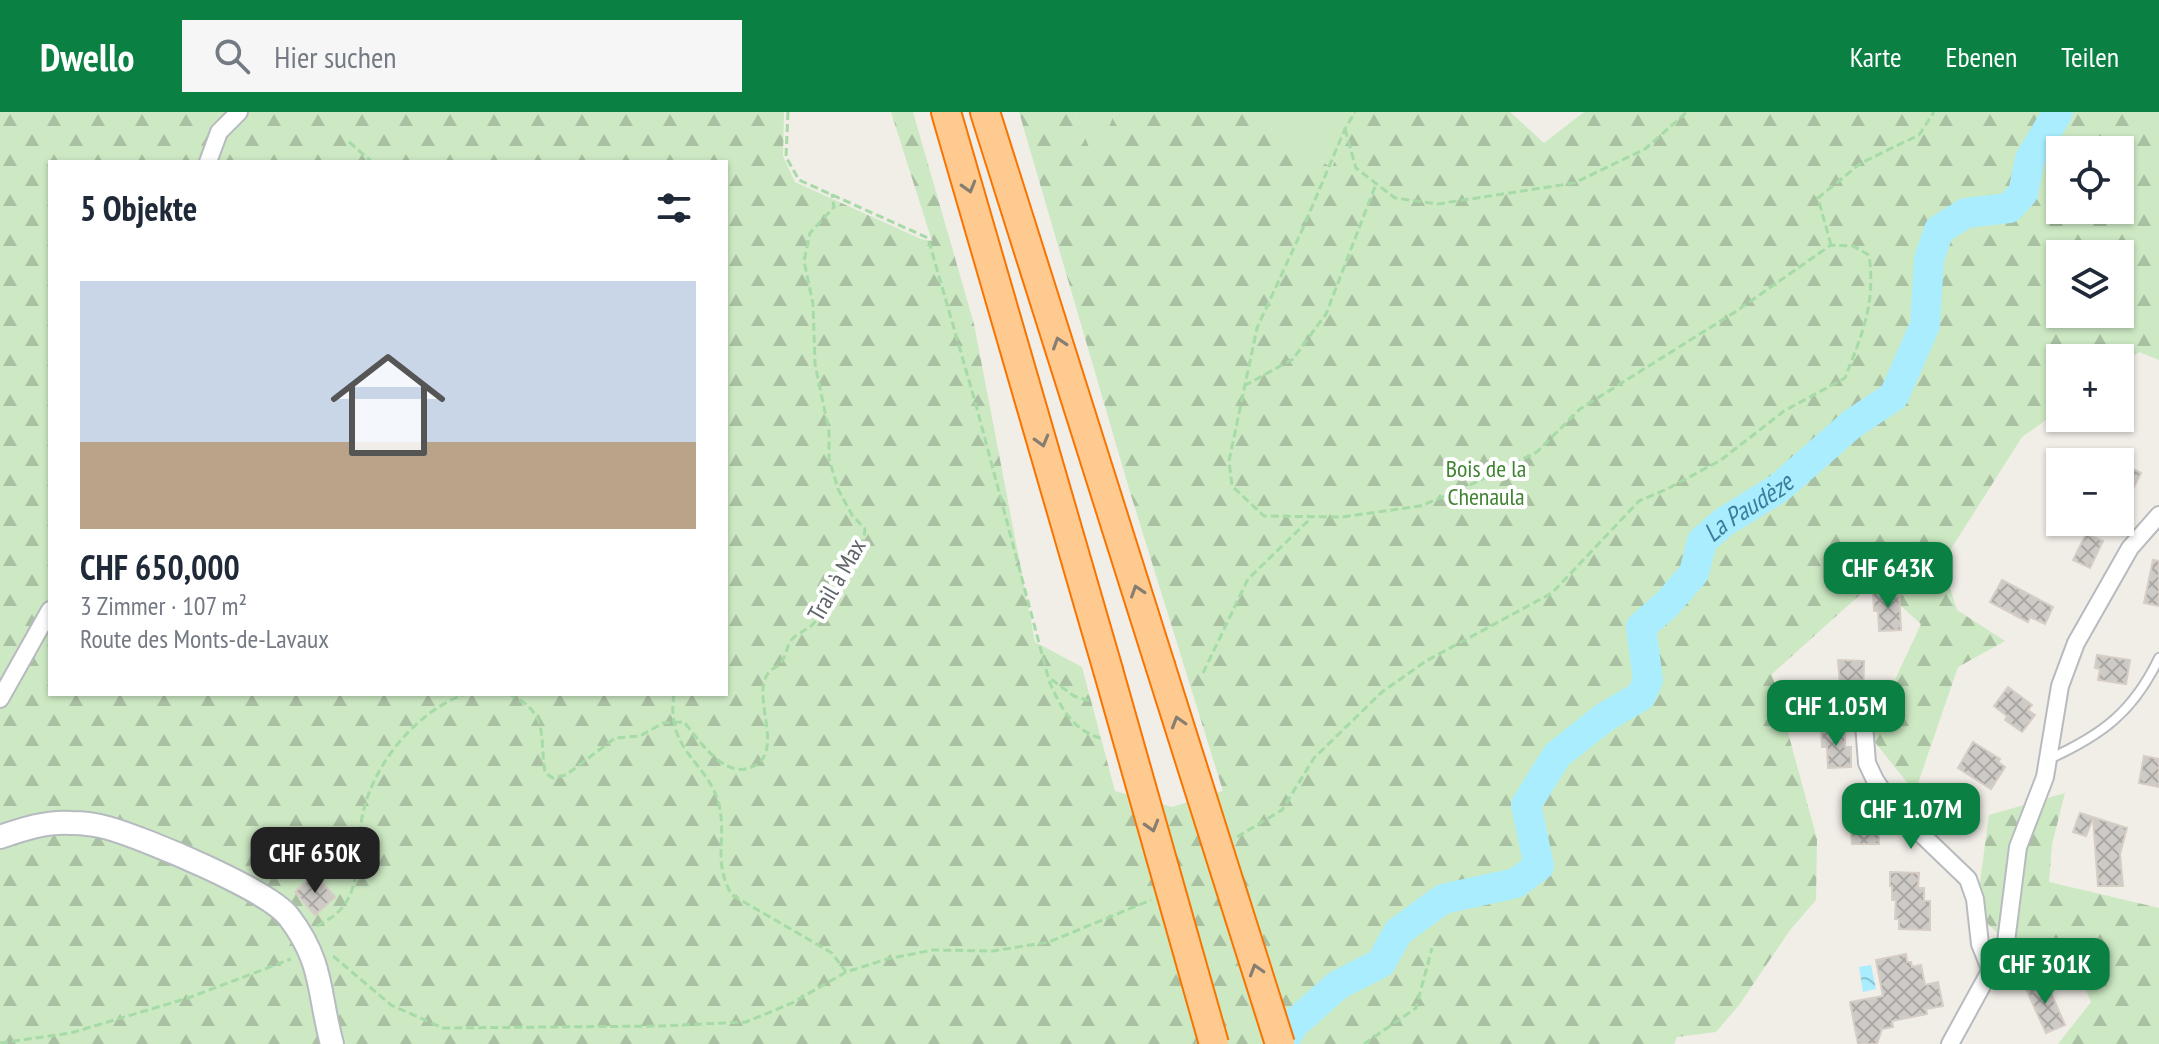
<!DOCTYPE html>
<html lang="de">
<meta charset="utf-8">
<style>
body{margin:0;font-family:"PT Sans Narrow",sans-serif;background:#f6f6f7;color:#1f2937;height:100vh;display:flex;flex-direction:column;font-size:30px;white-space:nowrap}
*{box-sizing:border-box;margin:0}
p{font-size:26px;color:#747a83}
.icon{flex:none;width:44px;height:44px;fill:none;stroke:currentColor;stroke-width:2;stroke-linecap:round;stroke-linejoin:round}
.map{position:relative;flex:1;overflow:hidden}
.side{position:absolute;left:48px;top:48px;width:680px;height:536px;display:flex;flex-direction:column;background:#fff;border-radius:0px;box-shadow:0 2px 6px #0004}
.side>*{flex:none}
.fabs{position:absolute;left:2046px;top:24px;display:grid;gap:16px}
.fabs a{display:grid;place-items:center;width:88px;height:88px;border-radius:0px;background:#fff;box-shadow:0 2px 6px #0004;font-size:40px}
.price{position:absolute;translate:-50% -68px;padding:0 18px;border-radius:16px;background:#0b8043;color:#fff;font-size:26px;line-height:52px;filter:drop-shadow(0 2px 4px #0008)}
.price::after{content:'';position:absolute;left:50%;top:48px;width:24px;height:18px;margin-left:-12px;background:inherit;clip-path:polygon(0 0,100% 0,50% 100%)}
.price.active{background:#222;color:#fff}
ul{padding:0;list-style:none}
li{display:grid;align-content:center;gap:16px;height:424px;padding:0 32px}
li+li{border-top:2px solid #e0e1e3}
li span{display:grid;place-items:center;height:248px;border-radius:0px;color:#555}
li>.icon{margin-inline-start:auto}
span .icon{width:144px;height:144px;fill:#fffc;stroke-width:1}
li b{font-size:34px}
h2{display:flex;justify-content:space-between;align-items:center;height:96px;padding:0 32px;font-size:34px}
header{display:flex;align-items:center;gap:48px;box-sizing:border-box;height:112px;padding:0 40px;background:#0b8043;color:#fff}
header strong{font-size:38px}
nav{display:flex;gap:44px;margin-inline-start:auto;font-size:28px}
.search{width:560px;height:72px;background:#f6f6f7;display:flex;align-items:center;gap:20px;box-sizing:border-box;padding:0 28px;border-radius:0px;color:#747a83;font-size:30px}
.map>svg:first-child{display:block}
.green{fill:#cce9c3}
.forest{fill:url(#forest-firs);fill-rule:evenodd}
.water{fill:url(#water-waves)}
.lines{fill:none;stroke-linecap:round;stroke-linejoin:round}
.river{stroke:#a9edff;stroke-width:30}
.building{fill:url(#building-cross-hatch);stroke:#d6cdc5;stroke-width:2}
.lane-casing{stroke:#b7bbbe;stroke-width:12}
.street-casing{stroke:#b7bbbe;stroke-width:20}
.secondary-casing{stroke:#b5bbbf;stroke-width:26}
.highway-casing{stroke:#f87400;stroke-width:32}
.path{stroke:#a6dba8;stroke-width:3;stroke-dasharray:8 4;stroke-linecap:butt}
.lane{stroke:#fff;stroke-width:8}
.street{stroke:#fff;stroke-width:16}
.secondary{stroke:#fff;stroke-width:22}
.highway{stroke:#ffca90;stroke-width:28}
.highway-bridge-casing{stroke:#f87400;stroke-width:32;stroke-linecap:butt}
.highway-bridge{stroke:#ffca90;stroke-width:28}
.oneway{stroke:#867e72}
.labels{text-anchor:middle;stroke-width:8;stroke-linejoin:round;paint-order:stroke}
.park-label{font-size:24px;fill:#408331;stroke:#fff}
.street-label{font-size:24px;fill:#5e6568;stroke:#fff}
.water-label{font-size:26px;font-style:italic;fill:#387e9b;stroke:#fff}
</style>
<header>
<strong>Dwello</strong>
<div class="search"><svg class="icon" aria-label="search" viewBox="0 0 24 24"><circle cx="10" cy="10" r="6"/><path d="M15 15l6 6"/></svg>Hier suchen</div>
<nav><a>Karte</a><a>Ebenen</a><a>Teilen</a></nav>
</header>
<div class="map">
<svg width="2159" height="932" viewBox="0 0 2159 932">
<defs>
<pattern id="forest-firs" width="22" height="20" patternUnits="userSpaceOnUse" patternTransform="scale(2)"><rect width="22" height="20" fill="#cce9c3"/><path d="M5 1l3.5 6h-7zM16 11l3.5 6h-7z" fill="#a9c0a2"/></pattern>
<pattern id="water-waves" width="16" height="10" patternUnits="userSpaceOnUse" patternTransform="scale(2)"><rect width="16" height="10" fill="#a9edff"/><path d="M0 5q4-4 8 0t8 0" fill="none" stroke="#8dc4d2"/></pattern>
<pattern id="building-cross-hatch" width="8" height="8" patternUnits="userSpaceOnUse" patternTransform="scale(2)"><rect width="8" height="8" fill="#cecac6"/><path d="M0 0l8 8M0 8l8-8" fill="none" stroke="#aaa8a5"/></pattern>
</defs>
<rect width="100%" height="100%" fill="#f1ede7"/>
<!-- green -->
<path class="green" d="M 1075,0 L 1115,0 L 1095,51 Z
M 1244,0 L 1353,0 L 1332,56 Z"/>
<!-- forest -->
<path class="forest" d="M 0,0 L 784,0 L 783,44 L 795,70 L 921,127 L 932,129 L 891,0 L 913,0 L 974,212 L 1035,530 L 1082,555 L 1115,679 L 1172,695 L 1223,679 L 1130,380 L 1019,0 L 1075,0 L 1095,50 L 1115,0 L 1244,0 L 1332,56 L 1353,0 L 1510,0 L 1544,31 L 1584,0 L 2159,0 L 2159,248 L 2139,240 L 2120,254 L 2120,246 L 2060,246 L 2060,298 L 2022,325 L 1942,451 L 1957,498 L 2005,529 L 1958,555 L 1915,680 L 1869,623 L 1921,512 L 1874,470 L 1772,562 L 1817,727 L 1816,788 L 1790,818 L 1739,893 L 1716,920 L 1677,925 L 1674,932 L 0,932 ZM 2060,38 L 2120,38 L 2120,98 L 2060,98 ZM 50,50 L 726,50 L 726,582 L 50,582 ZM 2060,142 L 2120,142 L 2120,202 L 2060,202 Z
M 2065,681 L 2052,732 L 2049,770 L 2159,796 L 2159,932 L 2058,932 L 2091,890 L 2081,867 L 2020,844 L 1976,800 L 1989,703 Z"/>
<!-- water -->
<path class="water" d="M 1871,853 L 1876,877 L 1863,880 L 1859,855 Z"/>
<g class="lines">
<!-- river -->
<path class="river" id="s1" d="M 1282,932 L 1294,912 L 1338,873 L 1381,851 L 1398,820 L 1443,787 L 1516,771 L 1539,754 L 1526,693 L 1557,643 L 1605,605 L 1641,584 L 1648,568 L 1641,515 L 1667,492 L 1694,461 L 1702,429 L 1724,410 L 1779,376 L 1852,312 L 1894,284 L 1925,213 L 1929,147 L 1939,118 L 1966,101 L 2009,96 L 2023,81 L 2030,47 L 2058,0"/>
</g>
<!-- building -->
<path class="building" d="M 2120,350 L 2141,361 L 2120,403 Z
M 2086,422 L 2103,429 L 2090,456 L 2073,448 Z
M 2153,448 L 2159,449 L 2159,494 L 2144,491 Z
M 2002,468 L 2053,495 L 2045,512 L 2030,505 L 2028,510 L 1990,490 Z
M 1899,479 L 1901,518 L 1879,519 L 1878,499 L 1874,499 L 1873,480 Z
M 2097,543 L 2130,548 L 2126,572 L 2098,568 L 2100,557 L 2095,556 Z
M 1838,548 L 1864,549 L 1863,586 L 1841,586 Z
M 2008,575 L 2032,593 L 2028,598 L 2035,603 L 2022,620 L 2005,608 L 2007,604 L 1994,594 Z
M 1845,617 L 1845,635 L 1851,635 L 1851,655 L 1828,656 L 1827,635 L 1822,635 L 1821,618 Z
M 1973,630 L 2000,647 L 1998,650 L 2005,655 L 1991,677 L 1958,656 Z
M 2144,644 L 2159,647 L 2159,675 L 2139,671 Z
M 1848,689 L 1872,689 L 1873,703 L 1878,703 L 1879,732 L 1852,732 L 1851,716 L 1848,716 Z
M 2080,701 L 2127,716 L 2120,742 L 2123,774 L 2098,774 L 2093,706 L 2086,724 L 2073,720 Z
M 1890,760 L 1919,761 L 1918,776 L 1924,776 L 1924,789 L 1930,789 L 1930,818 L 1899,817 L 1899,807 L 1895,807 L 1896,788 L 1892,788 L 1892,774 L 1890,774 Z
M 314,762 L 335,785 L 315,803 L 295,780 Z
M 1906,842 L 1907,850 L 1911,850 L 1912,855 L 1921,853 L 1925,873 L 1938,870 L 1943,894 L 1926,897 L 1927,902 L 1892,909 L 1893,915 L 1882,917 L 1877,932 L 1858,932 L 1850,890 L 1883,884 L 1876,848 Z
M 2045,867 L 2065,913 L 2046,921 L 2025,875 Z"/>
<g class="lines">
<defs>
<path id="lane" d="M 2049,647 C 2102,623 2133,600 2159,546"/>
<path id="street" d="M 208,50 L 219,20 L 239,0
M 0,587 L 50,498
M 1864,612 L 1867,651 L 1875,668 L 1893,695 L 1968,767 L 1975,787 L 1980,832 L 1991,859
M 1950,932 L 2006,830 L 2018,735 L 2045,665 L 2060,574 L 2076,531 L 2130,436 L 2159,403"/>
<path id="secondary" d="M 0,725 C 23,717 47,709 72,711 C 84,711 97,713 108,716 C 144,726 269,778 289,805 C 324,851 318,881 332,932"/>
<path id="highway" d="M 946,0 L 1108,558
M 985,0 L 1160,553"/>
</defs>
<!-- lane casing -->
<use href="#lane" class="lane-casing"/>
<!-- street casing -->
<use href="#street" class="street-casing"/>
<!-- secondary casing -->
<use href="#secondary" class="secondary-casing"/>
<!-- highway casing -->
<use href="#highway" class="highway-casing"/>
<!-- path -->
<path class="path" d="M 788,0 L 786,45 L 799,68 L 928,126 L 976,293 L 1048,565 L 1074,584 L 1093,590
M 1345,17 L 1356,56 L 1395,86 L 1438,92 L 1574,71 L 1645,37 L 1687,0
M 349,30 L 372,50
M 1831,133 L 1818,86 L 1861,51 L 1919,23 L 1934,0
M 1244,274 L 1293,247 L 1326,202 L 1376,72
M 1203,561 L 1248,467 L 1311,406
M 1049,569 C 1061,596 1073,620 1104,627
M 509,582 C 550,602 539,622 545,661 L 553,666 L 566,663 L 615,626 L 640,624 L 663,611 L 684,610 C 700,629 726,671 756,653 C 784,635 750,583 769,560 C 772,556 776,556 779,553 C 787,545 786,533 793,526 C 801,519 811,517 817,507 C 827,492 829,471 839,456 C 852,440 863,440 865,417 L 852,403 L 838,377 L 829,347 L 829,319 L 815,252 L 813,192 L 804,149 L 810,121 L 834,95 L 832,82
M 674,582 C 665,640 709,650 719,693 C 727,725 712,750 732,783 L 832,841 L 846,860
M 1237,725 L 1282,698 L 1314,646 L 1382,580 L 1426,549 L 1552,481 L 1639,389 L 1667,377 L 1721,348 L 1784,299 L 1845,266 C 1862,222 1876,192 1869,143 L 1853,134 L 1831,133 L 1735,200 L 1580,297 L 1537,340 L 1460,378 L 1420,394 L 1342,405 L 1264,404 L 1232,374 L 1229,349 L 1257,216 L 1303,116 L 1345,17 L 1355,0
M 317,814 C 324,809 333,806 338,800 C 361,779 357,739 361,712 C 368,658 414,600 465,582
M 333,844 L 391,893 L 443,916 L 660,914 L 746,910 L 792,891 L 846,860 L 887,847 L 933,838 L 993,839 L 1049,830 L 1151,788
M 0,931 L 71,921 L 188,886 L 291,847
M 1364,932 L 1416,896 L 1432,836"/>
<!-- lane -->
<use href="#lane" class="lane"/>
<!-- street -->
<use href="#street" class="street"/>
<!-- secondary -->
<use href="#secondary" class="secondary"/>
<!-- highway -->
<use href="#highway" class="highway"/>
<defs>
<path id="highway-bridge" d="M 1160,553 L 1280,932
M 1108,558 L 1214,932"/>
</defs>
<!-- highway-bridge casing -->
<use href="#highway-bridge" class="highway-bridge-casing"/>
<!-- highway-bridge -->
<use href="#highway-bridge" class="highway-bridge"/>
</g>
<!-- one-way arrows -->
<defs><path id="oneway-chevron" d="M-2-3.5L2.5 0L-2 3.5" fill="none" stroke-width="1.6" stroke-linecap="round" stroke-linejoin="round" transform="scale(2)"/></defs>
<g class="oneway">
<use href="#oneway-chevron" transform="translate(969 75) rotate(74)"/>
<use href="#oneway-chevron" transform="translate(1059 231) rotate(-108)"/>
<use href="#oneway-chevron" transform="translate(1042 329) rotate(74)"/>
<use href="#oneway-chevron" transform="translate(1137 479) rotate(-108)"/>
<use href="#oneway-chevron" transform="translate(1178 610) rotate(-107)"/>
<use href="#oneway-chevron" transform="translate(1152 714) rotate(74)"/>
<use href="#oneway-chevron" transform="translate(1256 858) rotate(-107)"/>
</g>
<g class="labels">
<!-- park labels -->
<g class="park-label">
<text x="1486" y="365">Bois de la<tspan x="1486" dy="28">Chenaula</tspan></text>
</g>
<!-- street labels -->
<g class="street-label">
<text transform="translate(837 468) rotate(-60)" y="8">Trail à Max</text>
</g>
<!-- water labels -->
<g class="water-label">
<text dy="9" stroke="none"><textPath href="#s1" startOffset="786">La Paudèze</textPath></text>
</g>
</g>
</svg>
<div class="fabs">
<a><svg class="icon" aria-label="locate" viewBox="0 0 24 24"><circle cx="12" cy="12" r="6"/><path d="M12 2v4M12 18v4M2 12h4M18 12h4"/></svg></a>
<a><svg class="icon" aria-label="layers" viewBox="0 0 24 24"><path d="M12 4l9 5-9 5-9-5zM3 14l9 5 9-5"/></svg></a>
<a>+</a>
<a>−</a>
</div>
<b class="price" style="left:1888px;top:498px">CHF 643K</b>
<b class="price" style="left:1836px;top:636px">CHF 1.05M</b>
<b class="price" style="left:1911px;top:739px">CHF 1.07M</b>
<b class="price active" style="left:315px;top:783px">CHF 650K</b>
<b class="price" style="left:2045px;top:894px">CHF 301K</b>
<section class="side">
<h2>5 Objekte<svg class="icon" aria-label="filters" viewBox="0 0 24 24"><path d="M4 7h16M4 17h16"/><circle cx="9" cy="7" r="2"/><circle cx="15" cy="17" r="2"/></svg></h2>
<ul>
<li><span style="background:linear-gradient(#c9d6e8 65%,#b9a48a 0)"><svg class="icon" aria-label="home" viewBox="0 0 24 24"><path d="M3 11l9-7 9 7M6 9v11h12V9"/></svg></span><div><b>CHF 650,000</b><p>3 Zimmer · 107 m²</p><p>Route des Monts-de-Lavaux</p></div></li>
</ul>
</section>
</div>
